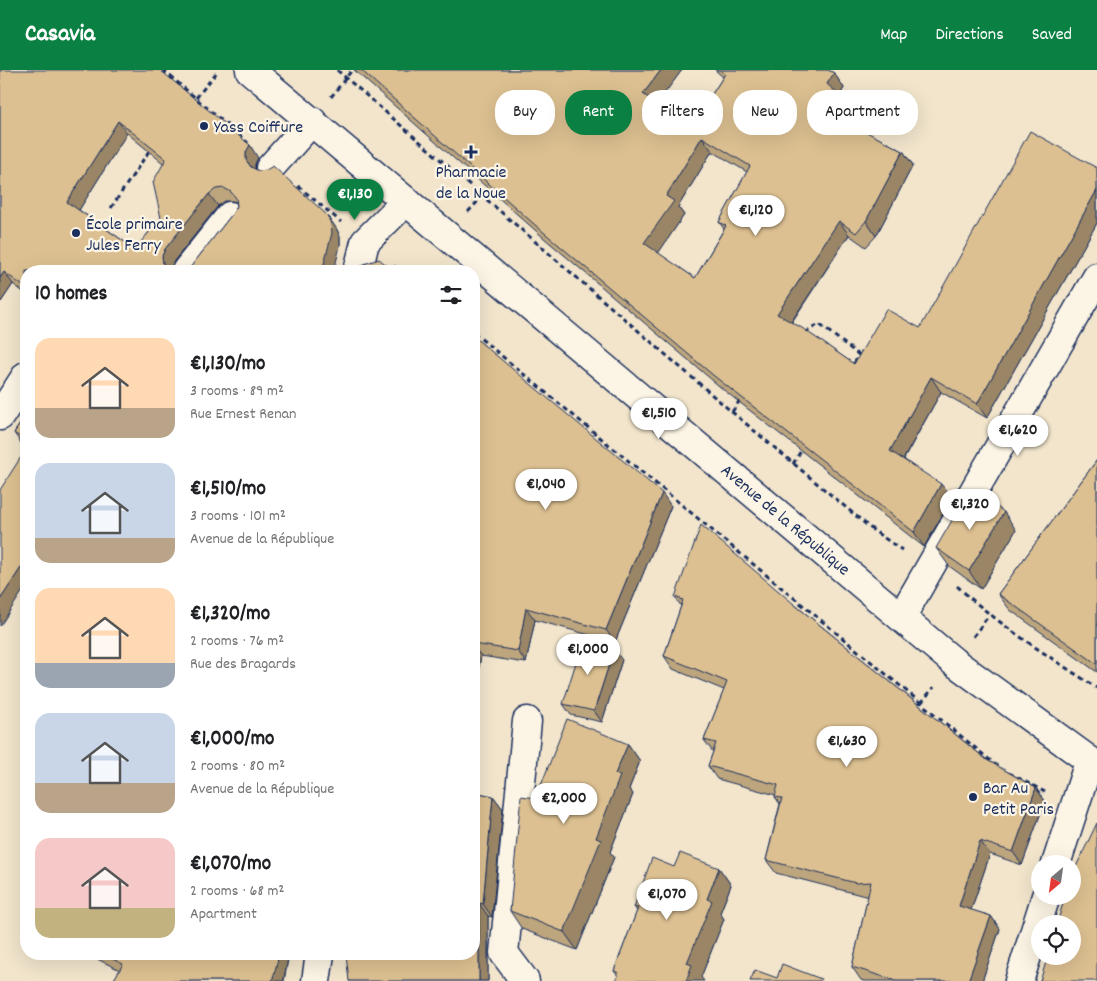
<!DOCTYPE html>
<meta charset="utf-8">
<style>
body{margin:0;font-family:Dekko,sans-serif;background:#f6f6f6;color:#202124;height:100vh;display:flex;flex-direction:column;font-size:19px;white-space:nowrap}
*{box-sizing:border-box;margin:0}
p{font-size:16px;color:#757577}
.icon{flex:none;width:28px;height:28px;fill:none;stroke:currentColor;stroke-width:2;stroke-linecap:round;stroke-linejoin:round}
.map{position:relative;flex:1;overflow:hidden}
.panel{position:absolute;left:20px;top:195px;width:460px;height:695px;display:flex;flex-direction:column;background:#fff;border-radius:20px;box-shadow:0 5px 20px #0002}
.panel>*{flex:none}
.top-card{position:absolute;left:495px;top:20px;width:475px;height:45px;display:flex;gap:10px}
.needle{width:32px;rotate:209deg}
.buttons{position:absolute;left:1031px;top:785px;display:grid;gap:10px}
.buttons a{display:grid;place-items:center;width:50px;height:50px;border-radius:50%;background:#fff;box-shadow:0 5px 20px #0002;font-size:25px}
.price{position:absolute;translate:-50% -42px;padding:0 11px;border-radius:18px;background:#fff;color:#222;font-size:16px;line-height:32px;filter:drop-shadow(0 1px 2px #0008)}
.price::after{content:'';position:absolute;left:50%;top:30px;width:15px;height:11px;margin-left:-8px;background:inherit;clip-path:polygon(0 0,100% 0,50% 100%)}
.price.active{background:#0b8043;color:#fff}
ul{padding:0;list-style:none}
li{display:flex;align-items:center;gap:15px;height:125px;padding:0 15px}
li span{display:grid;place-items:center;flex:none;width:140px;height:100px;border-radius:15px;color:#555}
li>.icon{margin-inline-start:auto}
span .icon{width:60px;height:60px;fill:#fffc;stroke-width:1}
li b{font-size:21px}
h2{display:flex;justify-content:space-between;align-items:center;height:60px;padding:0 15px;font-size:21px}
.tag{padding:0 18px;border-radius:20px;background:#fff;box-shadow:0 5px 20px #0002;font-size:18px;line-height:45px}
.tag.active{background:#0b8043;color:#fff}
header{display:flex;align-items:center;gap:30px;box-sizing:border-box;height:70px;padding:0 25px;background:#0b8043;color:#fff}
header strong{font-size:24px}
nav{display:flex;gap:28px;margin-inline-start:auto;font-size:18px}
.map>svg:first-child{display:block}
.lines{fill:none;stroke-linecap:round;stroke-linejoin:round}
.minor-casing{stroke:#1b2f5e;stroke-width:31}
.major-casing{stroke:#1b2f5e;stroke-width:31}
.path{stroke:#1b2f5e;stroke-width:3;stroke-dasharray:5 4;stroke-linecap:butt}
.minor{stroke:#fcf5e5;stroke-width:28}
.major{stroke:#fcf5e5;stroke-width:28}
.wall{fill:#bda57d;stroke:#1b2f5e;fill-rule:evenodd}
.shaded-wall{fill:#9a8666;stroke:#1b2f5e}
.building{fill:#dcc091;stroke:#1b2f5e;fill-rule:evenodd}
.poi-dot{fill:#1b2f5e;stroke:#fcf5e5;stroke-width:2}
.labels{text-anchor:middle;stroke-width:4.5;stroke-linejoin:round;paint-order:stroke}
.poi-label{font-size:18px;fill:#1b2f5e;stroke:#fcf5e5;text-anchor:start}
.street-label{font-size:18px;fill:#1b2f5e;stroke:#fcf5e5}
</style>
<header>
<strong>Casavia</strong>
<nav><a>Map</a><a>Directions</a><a>Saved</a></nav>
</header>
<div class="map">
<svg width="1097" height="911" viewBox="0 0 1097 911">
<rect width="100%" height="100%" fill="#f2e5cc"/>
<filter id="ink" filterUnits="userSpaceOnUse"><feTurbulence type="fractalNoise" baseFrequency=".02" numOctaves="2"/><feDisplacementMap in="SourceGraphic" scale="10" xChannelSelector="R" yChannelSelector="G"/><feConvolveMatrix kernelMatrix="1 2 1 2 8 2 1 2 1" color-interpolation-filters="sRGB"/></filter>
<g filter="url(#ink)">
<g class="lines">
<defs>
<path id="minor" d="M 270,98 L 312,51
M 186,201 L 230,146
M 358,201 L 365,172 L 406,131
M 0,346 L 26,306
M 902,546 L 1097,207
M 1056,794 L 1089,692
M 316,911 L 320,884
M 525,911 L 504,883 L 527,651
M 1019,911 L 1046,826"/>
<path id="major" d="M 250,0 L 954,592 L 1097,696"/>
</defs>
<!-- minor casing -->
<use href="#minor" class="minor-casing"/>
<!-- major casing -->
<use href="#major" class="major-casing"/>
<!-- path -->
<path class="path" d="M 163,0 L 248,73
M 337,0 L 732,342 L 874,461 L 902,480
M 331,27 L 352,0
M 196,28 L 217,2
M 298,116 L 341,152
M 111,138 L 151,78
M 468,142 L 491,117
M 394,196 L 400,201
M 474,263 L 997,696
M 805,263 L 819,254 L 859,285 L 852,297
M 732,342 L 740,330
M 793,394 L 802,379
M 957,516 C 1000,556 1048,586 1097,618
M 973,567 L 989,545
M 921,633 L 934,617
M 1009,703 L 1045,722"/>
<!-- minor -->
<use href="#minor" class="minor"/>
<!-- major -->
<use href="#major" class="major"/>
</g>
<!-- wall -->
<path class="wall" d="M 0,0 L 258,88 L 255,94 L 255,99 L 327,145 L 336,158 L 340,166 L 340,176 L 189,199 L 233,143 L 237,136 L 236,132 L 233,131 L 225,131 L 218,136 L 174,191 L 171,198 L 171,201 L 26,201 L 26,224 L 13,214 L 1,232 L 0,231 ZM 127,63 L 163,93 L 161,148 L 135,179 L 79,140 Z
M 354,0 L 682,0 L 656,34 L 690,58 L 723,7 L 715,0 L 828,0 L 834,3 L 844,18 L 840,25 L 858,46 L 852,55 L 903,81 L 913,95 L 876,166 L 866,177 L 849,165 L 792,252 L 854,294 L 920,258 L 1097,98 L 1097,153 L 987,348 L 941,322 L 904,389 L 952,428 L 924,477 L 725,321 L 544,168 ZM 712,81 L 747,102 L 719,152 L 724,159 L 695,208 L 658,183 L 684,145 L 678,137 Z
M 474,267 L 671,436 L 615,572 L 535,550 L 526,593 L 481,586 L 476,612 L 474,612 Z
M 26,345 L 26,378 L 23,376 L 14,363 Z
M 1097,390 L 1097,602 L 1010,540 L 998,524 Z
M 1016,460 L 981,519 L 949,496 L 936,478 Z
M 675,527 L 795,535 L 987,690 L 1036,718 L 1045,731 L 1022,795 L 990,784 L 971,840 L 991,846 L 1000,859 L 982,911 L 864,911 L 861,910 L 852,897 L 868,826 L 865,826 L 776,803 L 766,790 L 780,734 L 775,727 L 776,725 L 717,709 L 708,696 L 713,682 L 704,670 L 724,620 L 673,599 L 664,586 L 681,536 Z
M 622,590 L 602,652 L 571,645 L 563,634 Z
M 628,674 L 640,691 L 629,719 L 633,724 L 610,782 L 614,787 L 577,880 L 522,859 L 510,841 L 536,728 Z
M 474,722 L 493,726 L 503,739 L 492,847 L 488,846 L 488,911 L 349,911 L 474,884 Z
M 674,797 L 719,798 L 731,815 L 720,843 L 724,849 L 701,907 L 618,906 L 614,901 L 637,841 L 634,837 Z
M 93,884 L 289,884 L 284,911 L 113,911 L 120,900 L 95,888 Z"/>
<!-- shaded-wall -->
<path class="shaded-wall" d="M 661,0 L 682,0 L 653,39 L 643,24 Z
M 834,3 L 844,18 L 838,28 L 827,14 Z
M 847,32 L 858,46 L 848,61 L 838,47 Z
M 118,51 L 127,63 L 76,145 L 67,132 Z
M 702,67 L 712,81 L 678,137 L 684,145 L 655,188 L 644,173 L 666,126 Z
M 250,75 L 258,88 L 255,94 L 255,102 L 246,90 L 246,82 Z
M 903,81 L 913,95 L 876,166 L 866,151 Z
M 1097,120 L 1097,153 L 987,348 L 977,334 Z
M 209,124 L 218,136 L 174,191 L 171,198 L 171,201 L 168,201 L 163,194 L 162,186 L 165,179 Z
M 327,145 L 336,158 L 340,166 L 340,176 L 334,201 L 322,201 Z
M 839,151 L 849,165 L 787,258 L 777,244 Z
M 4,202 L 13,214 L 1,232 L 0,231 L 0,208 Z
M 931,307 L 941,322 L 900,395 L 890,381 Z
M 941,414 L 952,428 L 924,477 L 914,462 Z
M 662,423 L 671,436 L 615,572 L 606,560 Z
M 1004,442 L 1016,460 L 981,519 L 969,501 Z
M 26,490 L 26,516 L 0,556 L 0,530 Z
M 526,538 L 535,550 L 526,593 L 518,581 Z
M 474,577 L 481,586 L 476,612 L 474,609 Z
M 614,579 L 622,590 L 602,652 L 594,641 Z
M 628,674 L 640,691 L 629,719 L 633,724 L 610,782 L 614,787 L 577,880 L 564,862 L 596,768 L 615,704 Z
M 1036,718 L 1045,731 L 1022,795 L 1013,782 Z
M 493,726 L 503,739 L 492,847 L 483,834 Z
M 980,771 L 990,784 L 968,849 L 959,836 Z
M 719,798 L 731,815 L 720,843 L 724,849 L 701,907 L 704,911 L 686,911 L 687,893 L 707,829 Z
M 479,833 L 488,846 L 488,911 L 479,911 Z
M 991,846 L 1000,859 L 982,911 L 968,911 Z
M 279,884 L 289,884 L 284,908 L 284,911 L 272,911 Z"/>
<!-- building -->
<path class="building" d="M 0,0 L 160,0 L 212,43 L 250,75 L 246,82 L 246,90 L 251,97 L 259,101 L 266,100 L 273,96 L 327,145 L 331,154 L 332,163 L 322,201 L 185,201 L 189,199 L 233,143 L 237,136 L 236,128 L 231,122 L 224,118 L 216,119 L 209,124 L 165,179 L 162,186 L 163,194 L 169,201 L 26,201 L 26,218 L 4,202 L 0,208 ZM 118,51 L 166,89 L 153,112 L 161,148 L 135,179 L 67,132 Z
M 361,0 L 661,0 L 643,24 L 690,58 L 725,4 L 720,0 L 828,0 L 834,3 L 827,14 L 847,32 L 838,47 L 903,81 L 866,151 L 856,163 L 839,151 L 777,244 L 802,258 L 854,294 L 886,239 L 920,258 L 1030,61 L 1097,98 L 1097,120 L 977,334 L 931,307 L 890,381 L 941,414 L 914,462 L 714,306 L 534,154 ZM 702,67 L 750,96 L 719,152 L 726,156 L 695,208 L 644,173 L 674,131 L 666,126 Z
M 379,189 L 394,201 L 356,201 L 364,194 Z
M 474,267 L 662,423 L 606,560 L 526,538 L 518,581 L 474,574 Z
M 26,308 L 26,319 L 22,315 Z
M 26,345 L 26,371 L 14,363 Z
M 26,379 L 26,490 L 0,530 L 0,420 Z
M 1097,390 L 1097,594 L 998,524 Z
M 980,425 L 1004,442 L 969,501 L 936,478 L 965,428 L 974,434 Z
M 701,455 L 795,535 L 987,690 L 1036,718 L 1013,782 L 980,771 L 959,836 L 991,846 L 968,911 L 894,911 L 894,910 L 852,897 L 871,812 L 856,813 L 766,790 L 782,728 L 775,727 L 778,715 L 708,696 L 716,673 L 704,670 L 727,612 L 664,586 L 683,530 L 675,527 Z
M 583,570 L 614,579 L 594,641 L 563,634 Z
M 567,649 L 628,674 L 615,704 L 620,706 L 596,768 L 601,770 L 564,862 L 510,841 L 521,726 L 536,728 Z
M 474,722 L 493,726 L 483,834 L 479,833 L 479,911 L 349,911 L 346,884 L 474,884 Z
M 1097,753 L 1097,911 L 1040,911 L 1048,886 L 1072,886 L 1072,854 L 1057,854 L 1065,826 L 1072,826 L 1072,805 Z
M 680,783 L 719,798 L 707,829 L 712,831 L 687,893 L 692,895 L 686,911 L 616,911 L 619,903 L 614,901 L 638,838 L 634,837 L 652,788 L 674,797 Z
M 102,884 L 279,884 L 276,897 L 272,911 L 113,911 L 123,894 Z
M 782,894 L 821,909 L 820,911 L 750,911 L 755,900 L 777,908 Z"/>
</g>
<!-- markers -->
<g class="poi-dot">
<circle cx="204" cy="56" r="5"/>
<path d="M468.5 74.5h5v5h5v5h-5v5h-5v-5h-5v-5h5z"/>
<circle cx="76" cy="163" r="5"/>
<circle cx="973" cy="727" r="5"/>
</g>
<g class="labels">
<!-- poi labels -->
<g class="poi-label">
<text x="214" y="62">Yass Coiffure</text>
<text x="471" y="107" text-anchor="middle">Pharmacie<tspan x="471" dy="21">de la Noue</tspan></text>
<text x="86" y="159">École primaire<tspan x="86" dy="21">Jules Ferry</tspan></text>
<text x="983" y="723">Bar Au<tspan x="983" dy="21">Petit Paris</tspan></text>
</g>
<!-- street labels -->
<g class="street-label">
<text transform="translate(786 449) rotate(40)" y="6">Avenue de la République</text>
</g>
</g>
</svg>
<div class="buttons">
<a><svg class="needle" viewBox="-14 -14 28 28"><path d="M0-13l5 13h-10z" fill="#e53935"/><path d="M0 13l5-13h-10z" fill="#757577"/></svg></a>
<a><svg class="icon" aria-label="locate" viewBox="0 0 24 24"><circle cx="12" cy="12" r="6"/><path d="M12 2v4M12 18v4M2 12h4M18 12h4"/></svg></a>
</div>
<b class="price active" style="left:355px;top:151px">€1,130</b>
<b class="price" style="left:756px;top:167px">€1,120</b>
<b class="price" style="left:659px;top:370px">€1,510</b>
<b class="price" style="left:1018px;top:387px">€1,620</b>
<b class="price" style="left:546px;top:441px">€1,040</b>
<b class="price" style="left:970px;top:461px">€1,320</b>
<b class="price" style="left:588px;top:606px">€1,000</b>
<b class="price" style="left:847px;top:698px">€1,630</b>
<b class="price" style="left:564px;top:755px">€2,000</b>
<b class="price" style="left:667px;top:851px">€1,070</b>
<div class="top-card">
<a class="tag">Buy</a>
<a class="tag active">Rent</a>
<a class="tag">Filters</a>
<a class="tag">New</a>
<a class="tag">Apartment</a>
</div>
<section class="panel">
<h2>10 homes<svg class="icon" aria-label="filters" viewBox="0 0 24 24"><path d="M4 7h16M4 17h16"/><circle cx="9" cy="7" r="2"/><circle cx="15" cy="17" r="2"/></svg></h2>
<ul>
<li><span style="background:linear-gradient(#ffd9b3 70%,#b9a48a 0)"><svg class="icon" aria-label="home" viewBox="0 0 24 24"><path d="M3 11l9-7 9 7M6 9v11h12V9"/></svg></span><div><b>€1,130/mo</b><p>3 rooms · 89 m²</p><p>Rue Ernest Renan</p></div></li>
<li><span style="background:linear-gradient(#c9d6e8 75%,#b9a48a 0)"><svg class="icon" aria-label="home" viewBox="0 0 24 24"><path d="M3 11l9-7 9 7M6 9v11h12V9"/></svg></span><div><b>€1,510/mo</b><p>3 rooms · 101 m²</p><p>Avenue de la République</p></div></li>
<li><span style="background:linear-gradient(#ffd9b3 75%,#9aa5b1 0)"><svg class="icon" aria-label="home" viewBox="0 0 24 24"><path d="M3 11l9-7 9 7M6 9v11h12V9"/></svg></span><div><b>€1,320/mo</b><p>2 rooms · 76 m²</p><p>Rue des Bragards</p></div></li>
<li><span style="background:linear-gradient(#c9d6e8 70%,#b9a48a 0)"><svg class="icon" aria-label="home" viewBox="0 0 24 24"><path d="M3 11l9-7 9 7M6 9v11h12V9"/></svg></span><div><b>€1,000/mo</b><p>2 rooms · 80 m²</p><p>Avenue de la République</p></div></li>
<li><span style="background:linear-gradient(#f6c9c9 70%,#c2b280 0)"><svg class="icon" aria-label="home" viewBox="0 0 24 24"><path d="M3 11l9-7 9 7M6 9v11h12V9"/></svg></span><div><b>€1,070/mo</b><p>2 rooms · 68 m²</p><p>Apartment</p></div></li>
</ul>
</section>
</div>
